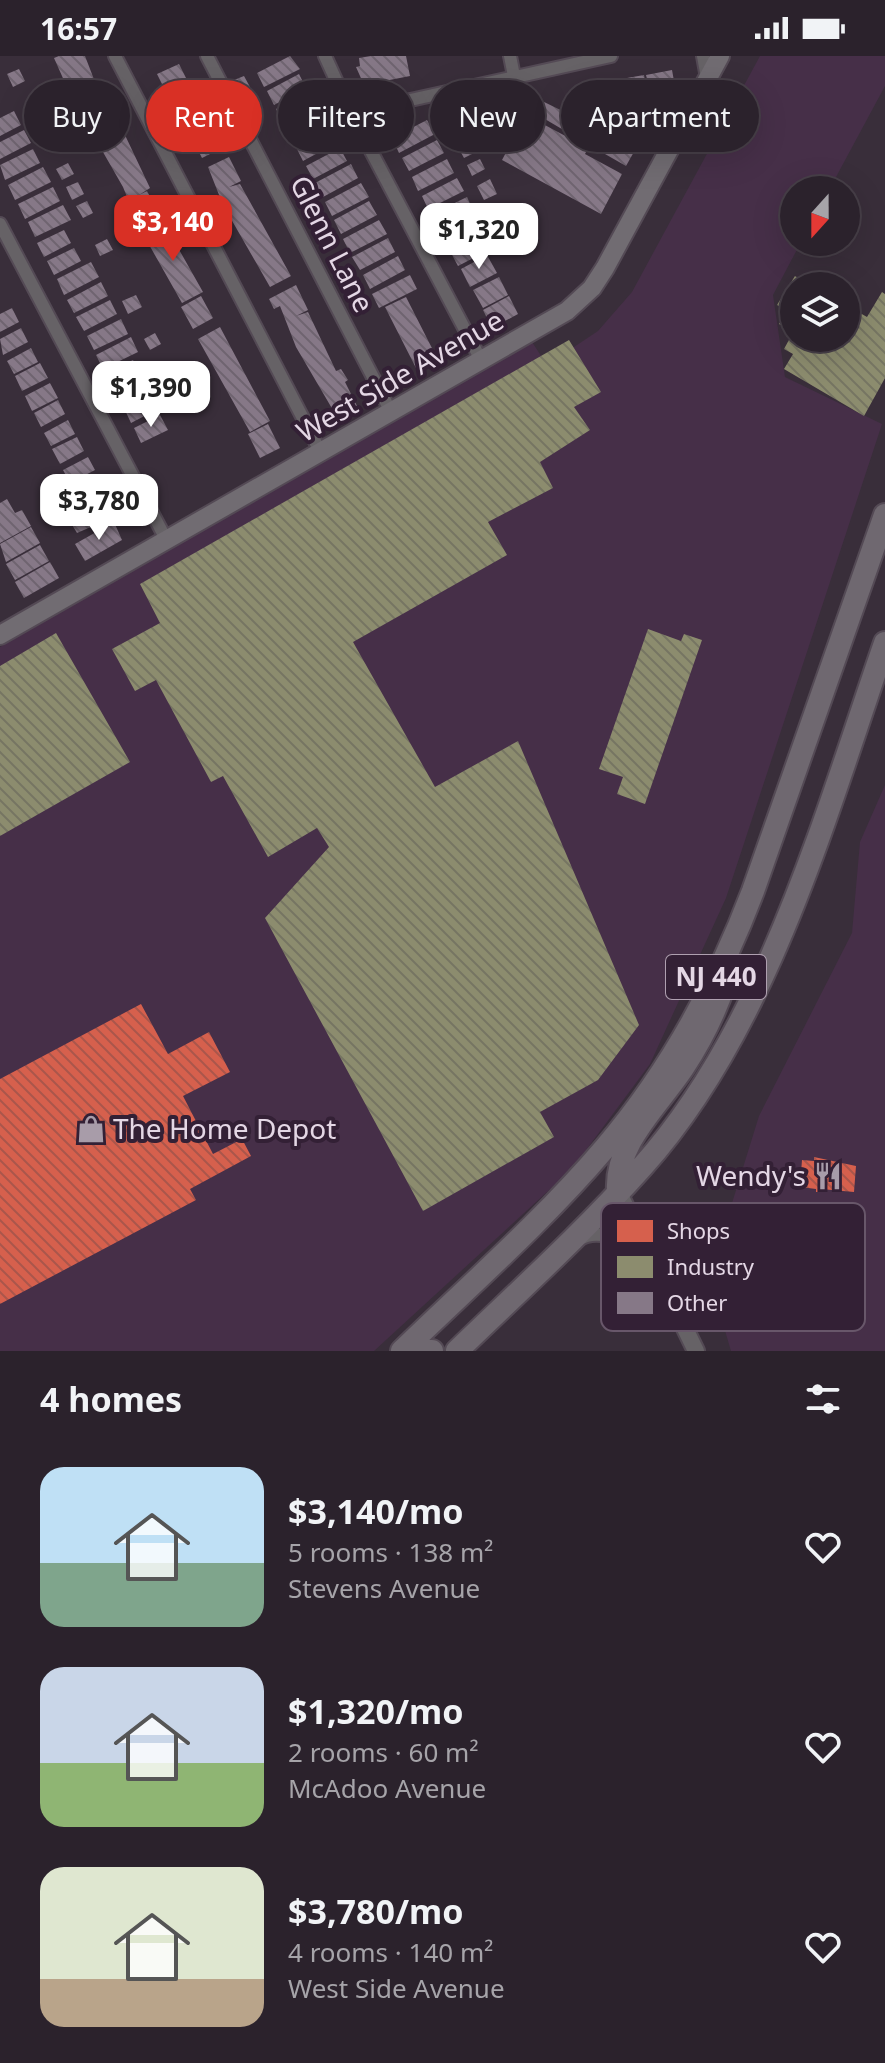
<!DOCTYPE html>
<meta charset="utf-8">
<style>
body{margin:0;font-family:"Noto Sans",sans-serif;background:#332a34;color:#f1f3f6;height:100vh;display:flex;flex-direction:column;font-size:30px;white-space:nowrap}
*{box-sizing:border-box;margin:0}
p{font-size:26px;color:#a6a4a9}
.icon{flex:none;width:44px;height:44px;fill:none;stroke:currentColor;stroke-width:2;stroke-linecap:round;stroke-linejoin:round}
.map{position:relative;height:1295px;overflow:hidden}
.details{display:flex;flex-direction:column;background:#2b222c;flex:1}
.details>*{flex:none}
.guide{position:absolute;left:24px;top:24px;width:838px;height:72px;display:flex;gap:16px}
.needle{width:52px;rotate:201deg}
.controls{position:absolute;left:780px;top:120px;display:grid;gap:16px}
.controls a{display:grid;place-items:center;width:80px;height:80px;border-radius:50%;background:#2b222c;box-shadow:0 8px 32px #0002,0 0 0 2px #473f48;font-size:40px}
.price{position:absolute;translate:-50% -68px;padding:0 18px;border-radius:16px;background:#fff;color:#222;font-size:26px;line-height:52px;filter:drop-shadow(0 2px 4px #0008)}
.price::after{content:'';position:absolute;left:50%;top:48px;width:24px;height:18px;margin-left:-12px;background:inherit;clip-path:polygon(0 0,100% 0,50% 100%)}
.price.selected{background:#d93025;color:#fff}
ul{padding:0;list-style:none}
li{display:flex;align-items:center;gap:24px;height:200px;padding:0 40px}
li span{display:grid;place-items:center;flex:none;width:224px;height:160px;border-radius:24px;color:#555}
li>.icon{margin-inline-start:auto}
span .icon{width:96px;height:96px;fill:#fffc;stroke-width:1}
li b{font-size:34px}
h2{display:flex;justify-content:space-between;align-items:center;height:96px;padding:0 40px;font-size:34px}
.tag{padding:0 28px;border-radius:36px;background:#2b222c;box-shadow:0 8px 32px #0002,0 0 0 2px #473f48;font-size:28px;line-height:72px}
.tag.selected{background:#d93025;color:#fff}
.status{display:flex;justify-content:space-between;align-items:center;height:56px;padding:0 40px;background:#2b222c;direction:ltr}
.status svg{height:22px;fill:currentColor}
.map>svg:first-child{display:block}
.built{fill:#462f48}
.shops{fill:url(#shops-back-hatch)}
.industry{fill:url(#industry-back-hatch)}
.building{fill:url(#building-back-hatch)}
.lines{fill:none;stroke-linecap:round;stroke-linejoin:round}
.minor-casing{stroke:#544a55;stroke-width:16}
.tertiary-casing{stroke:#544a55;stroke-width:20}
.secondary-casing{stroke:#544a55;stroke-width:22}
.trunk-casing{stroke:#544a55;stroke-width:26}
.minor{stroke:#666266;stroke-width:12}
.tertiary{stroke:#666266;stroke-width:16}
.secondary{stroke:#716c72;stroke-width:18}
.trunk{stroke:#6f6870;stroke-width:22}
.labels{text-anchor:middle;stroke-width:8;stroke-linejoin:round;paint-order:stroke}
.shield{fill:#332035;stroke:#afa0b0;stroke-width:2}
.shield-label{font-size:26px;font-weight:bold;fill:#e4d7e5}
.street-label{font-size:28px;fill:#e4d7e5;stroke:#332035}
.poi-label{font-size:28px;fill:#e4d7e5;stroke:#332035;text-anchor:start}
.key{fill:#332035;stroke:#68576a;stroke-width:2}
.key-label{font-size:22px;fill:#e4d7e5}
</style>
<div class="status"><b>16:57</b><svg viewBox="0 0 49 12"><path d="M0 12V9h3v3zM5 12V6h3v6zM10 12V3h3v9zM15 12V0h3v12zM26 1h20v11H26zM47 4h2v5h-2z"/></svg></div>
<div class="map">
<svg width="885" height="1295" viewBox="0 0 885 1295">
<defs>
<pattern id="shops-back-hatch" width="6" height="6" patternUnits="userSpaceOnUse" patternTransform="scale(2)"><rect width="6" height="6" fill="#d6604d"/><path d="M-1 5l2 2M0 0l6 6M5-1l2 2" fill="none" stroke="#aa564b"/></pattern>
<pattern id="industry-back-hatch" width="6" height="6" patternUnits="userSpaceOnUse" patternTransform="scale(2)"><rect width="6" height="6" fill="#8c8c6e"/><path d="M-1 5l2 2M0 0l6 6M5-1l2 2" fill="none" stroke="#767562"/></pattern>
<pattern id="building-back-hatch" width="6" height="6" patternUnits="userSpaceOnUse" patternTransform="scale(2)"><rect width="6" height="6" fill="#867887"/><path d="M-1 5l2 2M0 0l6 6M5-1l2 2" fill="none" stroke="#6f6470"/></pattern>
</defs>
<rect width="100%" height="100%" fill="#392e3a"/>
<!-- built -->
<path class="built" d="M 760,0 L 885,0 L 885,30 L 829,134 L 794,134 L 794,186 L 801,186 L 773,239 L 785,321 L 882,368 L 726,842 L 650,1008 L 572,1113 L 374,1295 L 0,1295 L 0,591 L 532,286 L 547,309 L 598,275 L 632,236 Z
M 885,729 L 885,1295 L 731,1295 L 716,1244 L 715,1202 L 759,1060 L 852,877 L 860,786 Z"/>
<!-- shops -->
<path class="shops" d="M 141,948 L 168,998 L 209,976 L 230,1016 L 183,1040 L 213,1098 L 242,1083 L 251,1100 L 190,1133 L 196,1144 L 0,1248 L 0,1023 Z
M 814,1101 L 856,1110 L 854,1136 L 821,1133 L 821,1136 L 816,1136 L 816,1133 L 800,1131 L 802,1104 L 814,1105 Z"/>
<!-- industry -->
<path class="industry" d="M 795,220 L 813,230 L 794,230 L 794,282 L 846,282 L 846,249 L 867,261 L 882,236 L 885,238 L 885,322 L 864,360 L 784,313 L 793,298 L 784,293 L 790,282 L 786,280 L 790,274 L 779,268 L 787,255 L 777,249 Z
M 569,284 L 601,336 L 574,351 L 590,374 L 540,406 L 553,432 L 488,466 L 507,499 L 353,586 L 435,731 L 518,685 L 639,969 L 598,1024 L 540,1056 L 554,1081 L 423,1155 L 265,862 L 329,791 L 317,772 L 268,801 L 223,720 L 211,726 L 156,624 L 135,635 L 112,593 L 160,567 L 140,528 Z
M 648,573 L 681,585 L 684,578 L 702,584 L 645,748 L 617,738 L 623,721 L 599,713 Z
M 56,577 L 130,706 L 0,780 L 0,610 Z"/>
<!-- building -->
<path class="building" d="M 59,0 L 85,0 L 95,26 L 70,38 L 54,2 Z
M 290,0 L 300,13 L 264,31 L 257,17 Z
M 371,0 L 406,0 L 410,20 L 364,29 L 356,11 L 360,10 L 359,2 Z
M 179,8 L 215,80 L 218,79 L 224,91 L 202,102 L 196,90 L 205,84 L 193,90 L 157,18 Z
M 19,13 L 25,25 L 13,31 L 7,18 Z
M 672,14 L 676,36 L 651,41 L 646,19 Z
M 299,18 L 306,32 L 274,49 L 267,35 Z
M 644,19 L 652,61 L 635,65 L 627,22 Z
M 244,20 L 250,31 L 240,35 L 244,42 L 237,44 L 229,26 Z
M 625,22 L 629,47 L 625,48 L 626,57 L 614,59 L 609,25 Z
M 607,27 L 612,53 L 587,57 L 582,32 Z
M 310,35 L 318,49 L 283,67 L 276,53 Z
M 99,38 L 112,63 L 116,60 L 150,132 L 139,139 L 147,135 L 159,157 L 138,168 L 123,131 L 76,49 Z
M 540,44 L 581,64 L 572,79 L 533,56 Z
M 491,47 L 493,60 L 479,63 L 476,49 Z
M 321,53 L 328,67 L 293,86 L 286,72 Z
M 454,53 L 464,72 L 451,79 L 442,59 Z
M 14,55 L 21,69 L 0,80 L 0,62 Z
M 526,59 L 588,92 L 585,98 L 622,118 L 601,158 L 502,104 Z
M 427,64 L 435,78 L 399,97 L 392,82 Z
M 48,69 L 54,81 L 42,87 L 36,75 Z
M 330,72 L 338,86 L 303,105 L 296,91 Z
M 24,74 L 31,87 L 0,103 L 0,86 Z
M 607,78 L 635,94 L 626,110 L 598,94 Z
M 437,84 L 444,97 L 409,115 L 402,102 Z
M 469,84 L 476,96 L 464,102 L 458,91 Z
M 340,92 L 347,105 L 313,123 L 306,110 Z
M 33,93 L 40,107 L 5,124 L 0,109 Z
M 229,101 L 241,125 L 229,131 L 240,128 L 291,220 L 270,231 L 223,149 L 208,111 Z
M 447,103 L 454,117 L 418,135 L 412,121 Z
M 480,103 L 485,113 L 472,120 L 467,109 Z
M 68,107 L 74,118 L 62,124 L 56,113 Z
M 351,108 L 358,122 L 323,141 L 315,127 Z
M 43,111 L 51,126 L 15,144 L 8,129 Z
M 457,122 L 464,135 L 428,153 L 422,140 Z
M 490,123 L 497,138 L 484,144 L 477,130 Z
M 78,126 L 84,138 L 72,144 L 66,131 Z
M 361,127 L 369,141 L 332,160 L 325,146 Z
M 53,131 L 60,145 L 25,163 L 18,148 Z
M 467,141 L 473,154 L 438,172 L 432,158 Z
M 87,145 L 93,157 L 83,162 L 76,150 Z
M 369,145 L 377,159 L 341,178 L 334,164 Z
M 63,149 L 71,164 L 35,181 L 28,166 Z
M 476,160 L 484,173 L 449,192 L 442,178 Z
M 510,161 L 516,172 L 504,178 L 498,167 Z
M 379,164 L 387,178 L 350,197 L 343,183 Z
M 164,167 L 203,236 L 182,247 L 143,178 Z
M 64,174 L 71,187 L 44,201 L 37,187 Z
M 486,179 L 493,192 L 458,210 L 451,197 Z
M 388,182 L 395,196 L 360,214 L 352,201 Z
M 107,183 L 113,194 L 100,200 L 95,189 Z
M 74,192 L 81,205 L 54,219 L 47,205 Z
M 487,199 L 497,217 L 470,231 L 461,213 Z
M 398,200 L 405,214 L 370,233 L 363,219 Z
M 91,206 L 99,221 L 64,239 L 57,223 Z
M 410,219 L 417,233 L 379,252 L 372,238 Z
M 499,221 L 508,239 L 483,252 L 473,234 Z
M 101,226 L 108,240 L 74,257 L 67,244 Z
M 296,229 L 308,254 L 296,260 L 308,256 L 336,315 L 341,313 L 348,324 L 345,326 L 357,350 L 337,361 L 296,291 L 280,250 L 274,253 L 269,243 Z
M 136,239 L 142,251 L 128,258 L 122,245 Z
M 201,240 L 213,262 L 193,273 L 181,251 Z
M 509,240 L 518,258 L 492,272 L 483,254 Z
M 406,241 L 437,302 L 416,312 L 385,251 Z
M 110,244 L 117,258 L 84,275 L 76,261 Z
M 12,252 L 19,266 L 0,276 L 0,258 Z
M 121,263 L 128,278 L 94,294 L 87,280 Z
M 220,271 L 270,365 L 250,376 L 198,283 Z
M 21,272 L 28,286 L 3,299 L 0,283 Z
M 155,277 L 161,288 L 150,294 L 144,283 Z
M 131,281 L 138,296 L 103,313 L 96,299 Z
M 31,292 L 38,306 L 14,318 L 7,305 Z
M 133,304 L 140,319 L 114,332 L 106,317 Z
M 40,307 L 48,322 L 22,335 L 15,320 Z
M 170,308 L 178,324 L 164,331 L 156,316 Z
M 141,325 L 148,339 L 123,351 L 116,338 Z
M 50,327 L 58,342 L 32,355 L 25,340 Z
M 151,339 L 158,353 L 131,367 L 124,352 Z
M 58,344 L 65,358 L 41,371 L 34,357 Z
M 160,359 L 168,374 L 141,387 L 134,372 Z
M 68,364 L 75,378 L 51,390 L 44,377 Z
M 268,368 L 280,392 L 260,402 L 248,378 Z
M 77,381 L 84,395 L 60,408 L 52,393 Z
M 88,401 L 95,414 L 70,427 L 63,414 Z
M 98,418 L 106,435 L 69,454 L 60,437 Z
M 104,442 L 114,461 L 77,477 L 68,462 Z
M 7,443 L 15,457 L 22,454 L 31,470 L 0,487 L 0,447 Z
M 114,466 L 122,484 L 85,505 L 75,488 Z
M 31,471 L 40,487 L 6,506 L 0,488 Z
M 40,489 L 49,505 L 15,524 L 6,508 Z
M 50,506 L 59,522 L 24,542 L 15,526 Z"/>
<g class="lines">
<defs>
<path id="minor" d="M 115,0 L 321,397
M 207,0 L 391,356
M 325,0 L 351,57 L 481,304
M 510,0 L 514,20
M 703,0 L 707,22
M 351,57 L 611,0
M 0,168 L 167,485
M 578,1184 C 605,1167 635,1194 651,1213"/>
<path id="tertiary" d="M 618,1135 L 696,1295"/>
<path id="secondary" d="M 0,579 L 567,255 L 592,232 L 605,212 L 720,0"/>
<path id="trunk" d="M 618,1135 C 615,1087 657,1051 683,1012 C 700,986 714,959 724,929
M 402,1295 C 470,1229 543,1165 605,1092 C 669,1017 718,927 753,835 L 885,459
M 428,1295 L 432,1295
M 457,1295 C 519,1235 584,1176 642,1111 C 767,972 825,760 885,587"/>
</defs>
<!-- minor casing -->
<use href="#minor" class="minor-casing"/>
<!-- tertiary casing -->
<use href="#tertiary" class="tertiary-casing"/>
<!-- secondary casing -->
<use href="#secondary" class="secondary-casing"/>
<!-- trunk casing -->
<use href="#trunk" class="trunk-casing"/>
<!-- minor -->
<use href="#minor" class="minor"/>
<!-- tertiary -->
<use href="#tertiary" class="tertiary"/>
<!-- secondary -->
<use href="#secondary" class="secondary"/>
<!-- trunk -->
<use href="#trunk" class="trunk"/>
</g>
<!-- icons -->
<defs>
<symbol id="shop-bare" viewBox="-9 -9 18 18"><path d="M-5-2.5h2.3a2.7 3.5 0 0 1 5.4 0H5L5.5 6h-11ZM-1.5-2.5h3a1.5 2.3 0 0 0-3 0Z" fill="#a89ca9" stroke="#332035" stroke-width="2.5" paint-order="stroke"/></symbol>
<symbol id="restaurant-bare" viewBox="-9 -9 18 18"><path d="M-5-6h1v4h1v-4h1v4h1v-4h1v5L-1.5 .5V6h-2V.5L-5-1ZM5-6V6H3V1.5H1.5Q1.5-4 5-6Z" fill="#a89ca9" stroke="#332035" stroke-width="2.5" paint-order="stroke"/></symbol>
</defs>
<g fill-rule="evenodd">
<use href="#shop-bare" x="71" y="1053" width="40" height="40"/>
<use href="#restaurant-bare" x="808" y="1100" width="40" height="40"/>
</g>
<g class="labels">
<!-- shield labels -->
<rect class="shield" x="666" y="899" width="100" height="44" rx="6"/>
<g class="shield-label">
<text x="716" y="930">NJ 440</text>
</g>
<!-- street labels -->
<g class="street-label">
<text transform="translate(332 188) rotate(63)" y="10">Glenn Lane</text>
<text transform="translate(400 320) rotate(-30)" y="10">West Side Avenue</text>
</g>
<!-- poi labels -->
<g class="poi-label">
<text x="113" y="1083">The Home Depot</text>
<text x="806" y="1130" text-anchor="end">Wendy's</text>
</g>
</g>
<!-- legend -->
<rect x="601" y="1147" width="264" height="128" rx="12" class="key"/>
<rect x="617" y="1164" width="36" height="22" fill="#d6604d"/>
<rect x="617" y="1200" width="36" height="22" fill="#8c8c6e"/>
<rect x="617" y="1236" width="36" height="22" fill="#867887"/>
<g class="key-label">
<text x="667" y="1183">Shops</text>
<text x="667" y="1219">Industry</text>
<text x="667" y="1255">Other</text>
</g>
</svg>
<div class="controls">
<a><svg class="needle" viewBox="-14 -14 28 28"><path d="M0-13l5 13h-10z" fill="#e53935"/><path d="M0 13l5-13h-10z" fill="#a6a4a9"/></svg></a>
<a><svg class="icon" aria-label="layers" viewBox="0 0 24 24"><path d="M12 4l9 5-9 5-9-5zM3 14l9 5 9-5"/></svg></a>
</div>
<b class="price selected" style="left:173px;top:207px">$3,140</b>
<b class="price" style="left:479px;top:215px">$1,320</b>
<b class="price" style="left:151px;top:373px">$1,390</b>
<b class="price" style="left:99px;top:486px">$3,780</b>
<div class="guide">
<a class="tag">Buy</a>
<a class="tag selected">Rent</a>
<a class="tag">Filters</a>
<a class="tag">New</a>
<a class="tag">Apartment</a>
</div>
</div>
<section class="details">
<h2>4 homes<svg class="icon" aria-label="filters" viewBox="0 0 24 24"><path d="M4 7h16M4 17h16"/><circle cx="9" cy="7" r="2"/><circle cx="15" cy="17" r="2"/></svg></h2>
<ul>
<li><span style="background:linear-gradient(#bfe0f5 60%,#7fa58c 0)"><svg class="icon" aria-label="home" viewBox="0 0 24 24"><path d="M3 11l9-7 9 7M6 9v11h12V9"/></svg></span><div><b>$3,140/mo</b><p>5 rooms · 138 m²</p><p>Stevens Avenue</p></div><svg class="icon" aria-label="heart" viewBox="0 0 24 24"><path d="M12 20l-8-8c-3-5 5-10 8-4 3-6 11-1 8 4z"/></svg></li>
<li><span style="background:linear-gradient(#c9d6e8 60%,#8fb573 0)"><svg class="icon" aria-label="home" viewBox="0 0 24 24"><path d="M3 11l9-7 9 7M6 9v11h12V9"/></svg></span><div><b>$1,320/mo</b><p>2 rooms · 60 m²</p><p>McAdoo Avenue</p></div><svg class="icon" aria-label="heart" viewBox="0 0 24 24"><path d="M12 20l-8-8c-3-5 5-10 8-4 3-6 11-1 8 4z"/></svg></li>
<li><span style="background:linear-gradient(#dfe7d0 70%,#b9a48a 0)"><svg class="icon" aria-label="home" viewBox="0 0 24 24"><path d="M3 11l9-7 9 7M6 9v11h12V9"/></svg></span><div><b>$3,780/mo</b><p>4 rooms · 140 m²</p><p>West Side Avenue</p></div><svg class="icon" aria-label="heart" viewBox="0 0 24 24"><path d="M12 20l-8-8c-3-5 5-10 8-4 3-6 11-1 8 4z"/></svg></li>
</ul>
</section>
